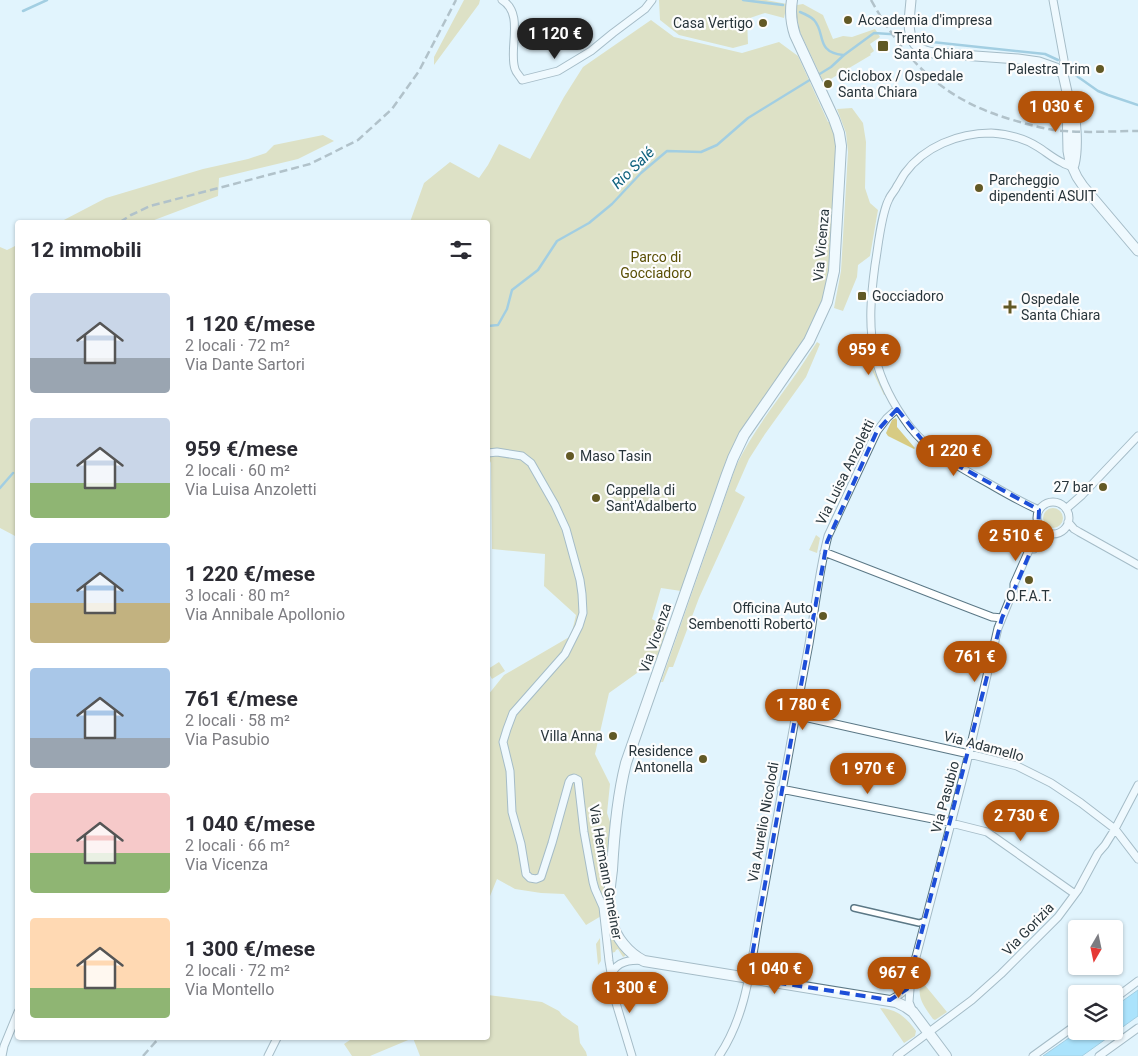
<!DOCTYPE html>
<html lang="it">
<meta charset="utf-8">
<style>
body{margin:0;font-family:Roboto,sans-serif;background:#f2f2f3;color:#2b2b33;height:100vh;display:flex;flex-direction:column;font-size:19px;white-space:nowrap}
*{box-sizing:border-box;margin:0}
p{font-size:16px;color:#7c7c81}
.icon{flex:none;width:28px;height:28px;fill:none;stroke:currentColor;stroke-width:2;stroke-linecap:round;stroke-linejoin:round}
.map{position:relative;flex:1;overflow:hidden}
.side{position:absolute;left:15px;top:220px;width:475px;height:820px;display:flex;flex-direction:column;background:#fff;border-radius:5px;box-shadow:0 1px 4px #0004}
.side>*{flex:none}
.needle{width:32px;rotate:189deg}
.buttons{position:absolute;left:1068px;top:920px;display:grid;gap:10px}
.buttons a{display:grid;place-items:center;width:55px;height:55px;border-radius:5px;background:#fff;box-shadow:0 1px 4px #0004;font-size:25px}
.price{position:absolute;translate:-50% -42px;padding:0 11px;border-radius:18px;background:#b45309;color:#fff;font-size:16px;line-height:32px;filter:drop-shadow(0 1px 2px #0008)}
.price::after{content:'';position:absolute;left:50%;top:30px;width:15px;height:11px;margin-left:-8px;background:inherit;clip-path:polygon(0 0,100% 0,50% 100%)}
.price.on{background:#222;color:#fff}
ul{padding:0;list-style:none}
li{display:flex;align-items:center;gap:15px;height:125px;padding:0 15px}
li span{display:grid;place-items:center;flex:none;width:140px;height:100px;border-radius:5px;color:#555}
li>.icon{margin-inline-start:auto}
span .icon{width:60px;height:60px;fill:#fffc;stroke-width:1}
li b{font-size:21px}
h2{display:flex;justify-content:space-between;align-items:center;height:60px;padding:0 15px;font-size:21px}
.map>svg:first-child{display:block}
.green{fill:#d7cb83}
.water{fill:#69cffb;stroke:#56a1c1}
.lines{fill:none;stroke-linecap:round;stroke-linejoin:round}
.stream{stroke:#56a1c1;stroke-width:2.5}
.pedestrian-casing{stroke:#5b7886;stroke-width:8}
.minor-casing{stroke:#5b7886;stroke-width:9}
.tertiary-casing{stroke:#5b7886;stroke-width:11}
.secondary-casing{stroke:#5b7886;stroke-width:12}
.pedestrian{stroke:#fff;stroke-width:5}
.minor{stroke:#fff;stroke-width:7}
.tertiary{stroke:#fff;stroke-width:9}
.secondary{stroke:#fff;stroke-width:10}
.rail{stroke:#77868d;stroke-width:2.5;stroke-dasharray:8 4;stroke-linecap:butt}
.marked{fill:none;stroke:#1d4ed8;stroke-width:4;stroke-dasharray:10 6;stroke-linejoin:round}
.poi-dot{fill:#625925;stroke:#fdfdfd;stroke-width:2}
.labels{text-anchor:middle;stroke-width:4.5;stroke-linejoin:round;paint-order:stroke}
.poi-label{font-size:14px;fill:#28353b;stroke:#fdfdfd;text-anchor:start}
.street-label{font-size:14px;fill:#28353b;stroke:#fdfdfd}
.park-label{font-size:14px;fill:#5a4f04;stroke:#fdfdfd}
.water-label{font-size:15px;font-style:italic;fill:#0d607d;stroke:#fdfdfd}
</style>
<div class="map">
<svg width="1138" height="1056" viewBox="0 0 1138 1056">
<rect width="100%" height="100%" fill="#e1f4fd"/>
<!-- green -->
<path class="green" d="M 464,0 L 480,0 L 479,4 L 434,65 L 434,57 Z
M 659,0 L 766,0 L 787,4 L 784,18 L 765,13 L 747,19 L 748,44 L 733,48 L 679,35 L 660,20 Z
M 803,4 L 823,15 L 833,39 L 843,36 L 852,37 L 875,29 L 880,37 L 870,44 L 874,51 L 870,54 L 871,55 L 824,83 L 800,32 L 797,18 L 797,5 Z
M 651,20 L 674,37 L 742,53 L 779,42 L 798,56 L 828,122 L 832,121 L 835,130 L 837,154 L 832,250 L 824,300 L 805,339 L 739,433 L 727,458 L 681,591 L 661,588 L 652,619 L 668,628 L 658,658 L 609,693 L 595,754 L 610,784 L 607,813 L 612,828 L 608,912 L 586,925 L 564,894 L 541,893 L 515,889 L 497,879 L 488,901 L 488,695 L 504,675 L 571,636 L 576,615 L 544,586 L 545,554 L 492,549 L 491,463 L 488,457 L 488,222 L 410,222 L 424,183 L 450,162 L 479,178 L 488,165 L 499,144 L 530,159 L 564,97 L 583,67 Z
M 852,108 L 863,123 L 866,142 L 865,188 L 870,203 L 878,210 L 870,256 L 858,265 L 857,277 L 843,311 L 834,308 L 841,271 L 848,152 L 846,133 L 837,109 Z
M 323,135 L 334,141 L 298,159 L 219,178 L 218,196 L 149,222 L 60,222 L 106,198 L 203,169 L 248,159 L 266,153 L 274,145 Z
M 17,245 L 17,537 L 0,528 L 0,247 L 7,250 Z
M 817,342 L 820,344 L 806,377 L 765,434 L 749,459 L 735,491 L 745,497 L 699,598 L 673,667 L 669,667 L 663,682 L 661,682 L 736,466 C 751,435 771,409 791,381 C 800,369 808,355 817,342 Z
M 865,347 L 867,347 L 873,368 L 886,395 L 884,395 L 869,364 Z
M 896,418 L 897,420 L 897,427 L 914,447 L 915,448 L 914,449 L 888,436 L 886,433 L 892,420 Z
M1043 518a10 10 0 1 1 20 0a10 10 0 1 1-20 0Z
M 816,535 L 820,538 L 817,553 L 809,550 Z
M 499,662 L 505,671 L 492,679 L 488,672 L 488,669 Z
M 610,933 L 619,946 L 626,953 L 625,956 L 623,957 L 618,949 L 616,950 L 615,952 L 611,953 Z
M 600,938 L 601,961 L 598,965 L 596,944 Z
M 921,983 L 924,984 L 947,1012 L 935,1020 L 933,1019 C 925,1008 916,997 921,983 Z
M 488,995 L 542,1002 L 559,1011 L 562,1015 L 578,1026 L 580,1043 L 586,1052 L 587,1056 L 420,1056 L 413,1038 L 370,1056 L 352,1056 L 344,1044 L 353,1038 L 488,1038 Z
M 880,1008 C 897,1009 907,1018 916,1031 L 915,1036 L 904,1043 Z"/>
<!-- water -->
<path class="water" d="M 1138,990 L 1138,1016 L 1082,1056 L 1043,1056 L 1079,1031 L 1114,1031 L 1114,1007 Z"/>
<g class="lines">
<!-- stream -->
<path class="stream" d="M 743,0 L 783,5
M 23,11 L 47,0
M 800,12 C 805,14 810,16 814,20 C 826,33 815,52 843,55
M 917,35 L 932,42 L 1045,54 L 1058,60
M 1074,74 L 1098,91 L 1108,95 L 1138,105
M 818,75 L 831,67 L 844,55 L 874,33 L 905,35
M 488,326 L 498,325 L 507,309 L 512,290 L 538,270 L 557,241 L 589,223 L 612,204 L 641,173 L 667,151 L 701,152 L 717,145 L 748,118 L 813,78
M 0,488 L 13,473"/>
<defs>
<path id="pedestrian" d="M 854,908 L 919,923 L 922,922 L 925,922"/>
<path id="minor" d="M 502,0 C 525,14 508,49 515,69 C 516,73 520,76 522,80 L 558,71 L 591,51 L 613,33 L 645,9 L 652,0
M 1053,0 L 1064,60 L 1063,74
M 488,453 L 497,452 L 522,456 L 531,463 L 555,505 L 566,529 L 580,580 L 582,594 L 583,613 L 579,626 L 565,654 L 513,713 L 507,729 L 503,742 L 510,771 L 512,812 L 521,844 L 526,874 L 530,878 L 536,879 L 541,877 L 552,843 L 569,782 L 571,779 L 574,778 L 578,780 L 584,832 L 593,882 L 595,889 L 603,907 L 609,961 L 616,1003 L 632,1056
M1037 518a16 16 0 1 1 32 0a16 16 0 1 1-32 0Z
M 1066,509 L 1082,495 L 1138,436
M 1039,510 C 1018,501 999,489 979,478 C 954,464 928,450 910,427 C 894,406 881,381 875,356 C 868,326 871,295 875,265 C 878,248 881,214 889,199 C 891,194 895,191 897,186 C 900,182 902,177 905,173 C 924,147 958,133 991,133 C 1007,134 1024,138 1038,147 C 1046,152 1054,159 1063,163 C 1066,165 1070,166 1074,167
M 1068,522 L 1074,529 L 1079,532 L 1138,565
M 1034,549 C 1034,541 1038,534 1040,526
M 824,552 L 971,609 L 992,617 L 1002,618
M 795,715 L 969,754 L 1017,766 L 1051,783 L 1081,803 L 1115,829 L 1138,859
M 781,789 L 943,821 L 987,832 L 1075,894
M 612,974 C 616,961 631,960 643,960
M 1114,999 L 1138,981
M 890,1000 C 898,996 905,992 909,984
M 913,1012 L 909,1002 L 911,976 L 966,766 L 998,628 L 1014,589 L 1014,584 L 1030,548 L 1034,544
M 2,1056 L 4,1046 L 18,1012
M 268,1056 L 277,1038
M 719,1056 C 748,1013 751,961 760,912 C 776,822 792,733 809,644 C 815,608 819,571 828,536 L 877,431 L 887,418 L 897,409
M 897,1056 L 972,1000 L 1001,974 L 1058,917 L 1078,890 L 1098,853 L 1105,845 L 1115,829 L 1138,785
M 1033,1056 L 1076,1025
M 1099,1056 L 1138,1028"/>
<path id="tertiary" d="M 911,0 C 910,14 905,38 918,47 C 923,51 928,52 933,53 L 1018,59 L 1039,62 L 1056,68 L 1063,74 L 1067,92 L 1067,105 L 1068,151 L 1070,162 L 1077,177 L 1083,186 L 1138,251
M 1070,99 C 1077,115 1078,149 1074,165"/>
<path id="secondary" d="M 792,0 C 790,12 791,23 795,35 L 834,119 L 839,133 L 841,146 L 834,271 L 827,302 L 809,341 L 744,435 L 733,458 L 727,474 L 626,763 C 617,798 614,834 612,870 C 610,886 607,904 611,920 C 616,938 628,953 644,961 L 896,1002 L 906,1007 L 913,1012 L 946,1056"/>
</defs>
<!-- pedestrian casing -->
<use href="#pedestrian" class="pedestrian-casing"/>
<!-- minor casing -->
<use href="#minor" class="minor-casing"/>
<!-- tertiary casing -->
<use href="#tertiary" class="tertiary-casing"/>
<!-- secondary casing -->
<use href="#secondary" class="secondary-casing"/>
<!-- pedestrian -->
<use href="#pedestrian" class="pedestrian"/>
<!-- minor -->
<use href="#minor" class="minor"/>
<!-- tertiary -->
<use href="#tertiary" class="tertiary"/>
<!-- secondary -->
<use href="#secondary" class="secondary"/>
<!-- rail -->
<path class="rail" d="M 871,0 C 906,62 943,100 1013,120 C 1030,125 1047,130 1065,131 C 1089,133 1114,131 1138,131
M 120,222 L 131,215 L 150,206 L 310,164 L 358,140 L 392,109 L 419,71 L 456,0
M 18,391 L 18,398
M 143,1056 L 159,1038"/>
</g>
<!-- marked area -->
<path d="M0 0H1138V1056H0ZM 897,409 L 923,441 L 944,458 L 1039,510 L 1038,534 L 1002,618 L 907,989 L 890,1000 L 748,978 L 827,542 L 877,431 Z" fill="#e1f4fd" fill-opacity=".55" fill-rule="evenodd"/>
<path class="marked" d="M 897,409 L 923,441 L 944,458 L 1039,510 L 1038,534 L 1002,618 L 907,989 L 890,1000 L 748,978 L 827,542 L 877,431 Z"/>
<!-- markers -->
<g class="poi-dot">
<circle cx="848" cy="20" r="5"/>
<circle cx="763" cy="23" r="5"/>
<rect x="877" y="40" width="12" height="12" rx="2.5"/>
<circle cx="1100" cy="69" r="5"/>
<circle cx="828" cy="84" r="5"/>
<circle cx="979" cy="188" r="5"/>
<rect x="857" y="291" width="10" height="10" rx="2.5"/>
<path d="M1007.5 299.5h5v5h5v5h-5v5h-5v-5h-5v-5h5z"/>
<circle cx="570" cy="456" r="5"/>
<circle cx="1103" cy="487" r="5"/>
<circle cx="596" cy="498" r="5"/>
<circle cx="1029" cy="580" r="5"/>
<circle cx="823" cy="616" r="5"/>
<circle cx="613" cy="736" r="5"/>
<circle cx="703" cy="759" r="5"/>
</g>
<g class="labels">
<!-- poi labels -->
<g class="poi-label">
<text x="858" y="25">Accademia d'impresa</text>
<text x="753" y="28" text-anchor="end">Casa Vertigo</text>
<text x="894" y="43">Trento<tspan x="894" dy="16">Santa Chiara</tspan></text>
<text x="1090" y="74" text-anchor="end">Palestra Trim</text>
<text x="838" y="81">Ciclobox / Ospedale<tspan x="838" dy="16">Santa Chiara</tspan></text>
<text x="989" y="185">Parcheggio<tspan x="989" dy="16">dipendenti ASUIT</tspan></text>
<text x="872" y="301">Gocciadoro</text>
<text x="1021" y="304">Ospedale<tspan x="1021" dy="16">Santa Chiara</tspan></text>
<text x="580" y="461">Maso Tasin</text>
<text x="1093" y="492" text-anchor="end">27 bar</text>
<text x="606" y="495">Cappella di<tspan x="606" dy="16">Sant'Adalberto</tspan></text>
<text x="1029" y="601" text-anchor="middle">O.F.A.T.</text>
<text x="813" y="613" text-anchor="end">Officina Auto<tspan x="813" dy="16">Sembenotti Roberto</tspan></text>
<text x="603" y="741" text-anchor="end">Villa Anna</text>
<text x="693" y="756" text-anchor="end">Residence<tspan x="693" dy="16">Antonella</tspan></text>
</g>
<!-- street labels -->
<g class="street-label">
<text transform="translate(821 245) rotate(-85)" y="5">Via Vicenza</text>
<text transform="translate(845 472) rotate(-64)" y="5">Via Luisa Anzoletti</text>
<text transform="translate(655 638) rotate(-71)" y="5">Via Vicenza</text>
<text transform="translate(984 746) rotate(15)" y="5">Via Adamello</text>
<text transform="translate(945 797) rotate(-75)" y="5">Via Pasubio</text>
<text transform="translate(763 822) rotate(-80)" y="5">Via Aurelio Nicolodi</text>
<text transform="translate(606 872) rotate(80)" y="5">Via Hermann Gmeiner</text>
<text transform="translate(1028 929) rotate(-46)" y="5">Via Gorizia</text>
</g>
<!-- park labels -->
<g class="park-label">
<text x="656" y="262">Parco di<tspan x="656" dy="16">Gocciadoro</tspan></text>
</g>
<!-- water labels -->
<g class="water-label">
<text transform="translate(633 168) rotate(-44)" y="5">Rio Salé</text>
</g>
</g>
</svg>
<div class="buttons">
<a><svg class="needle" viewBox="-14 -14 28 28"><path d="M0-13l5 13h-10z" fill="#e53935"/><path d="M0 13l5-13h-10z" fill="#7c7c81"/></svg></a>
<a><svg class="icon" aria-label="layers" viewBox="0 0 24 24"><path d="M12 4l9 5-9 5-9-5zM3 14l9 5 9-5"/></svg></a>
</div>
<b class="price on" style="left:555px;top:60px">1 120 €</b>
<b class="price" style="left:1056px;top:133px">1 030 €</b>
<b class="price" style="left:869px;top:376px">959 €</b>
<b class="price" style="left:954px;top:477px">1 220 €</b>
<b class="price" style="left:1016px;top:562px">2 510 €</b>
<b class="price" style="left:975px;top:683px">761 €</b>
<b class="price" style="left:803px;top:731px">1 780 €</b>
<b class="price" style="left:868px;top:795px">1 970 €</b>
<b class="price" style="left:1021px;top:842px">2 730 €</b>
<b class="price" style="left:775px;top:995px">1 040 €</b>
<b class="price" style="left:899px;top:999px">967 €</b>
<b class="price" style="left:630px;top:1014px">1 300 €</b>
<section class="side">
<h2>12 immobili<svg class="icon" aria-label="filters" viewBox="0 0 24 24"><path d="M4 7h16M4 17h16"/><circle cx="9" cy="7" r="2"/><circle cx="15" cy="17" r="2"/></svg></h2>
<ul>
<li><span style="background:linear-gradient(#c9d6e8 65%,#9aa5b1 0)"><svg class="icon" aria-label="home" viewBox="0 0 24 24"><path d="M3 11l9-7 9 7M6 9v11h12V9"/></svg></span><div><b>1 120 €/mese</b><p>2 locali · 72 m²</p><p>Via Dante Sartori</p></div></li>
<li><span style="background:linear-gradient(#c9d6e8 65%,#8fb573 0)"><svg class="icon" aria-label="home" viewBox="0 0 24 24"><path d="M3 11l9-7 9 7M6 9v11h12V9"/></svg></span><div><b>959 €/mese</b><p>2 locali · 60 m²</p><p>Via Luisa Anzoletti</p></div></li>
<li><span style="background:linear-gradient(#a9c7e8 60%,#c2b280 0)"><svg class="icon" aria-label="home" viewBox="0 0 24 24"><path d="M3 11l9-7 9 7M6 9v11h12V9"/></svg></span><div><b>1 220 €/mese</b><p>3 locali · 80 m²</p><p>Via Annibale Apollonio</p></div></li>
<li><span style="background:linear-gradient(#a9c7e8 70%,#9aa5b1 0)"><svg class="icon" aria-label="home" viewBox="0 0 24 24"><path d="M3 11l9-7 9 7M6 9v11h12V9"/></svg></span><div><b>761 €/mese</b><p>2 locali · 58 m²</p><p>Via Pasubio</p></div></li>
<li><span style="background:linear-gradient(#f6c9c9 60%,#8fb573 0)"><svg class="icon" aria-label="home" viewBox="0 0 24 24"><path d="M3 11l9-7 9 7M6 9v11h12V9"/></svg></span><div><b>1 040 €/mese</b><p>2 locali · 66 m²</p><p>Via Vicenza</p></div></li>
<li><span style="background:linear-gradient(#ffd9b3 70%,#8fb573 0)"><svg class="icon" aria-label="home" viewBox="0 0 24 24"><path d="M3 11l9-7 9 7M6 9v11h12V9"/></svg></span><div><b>1 300 €/mese</b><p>2 locali · 72 m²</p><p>Via Montello</p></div></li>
</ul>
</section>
</div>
